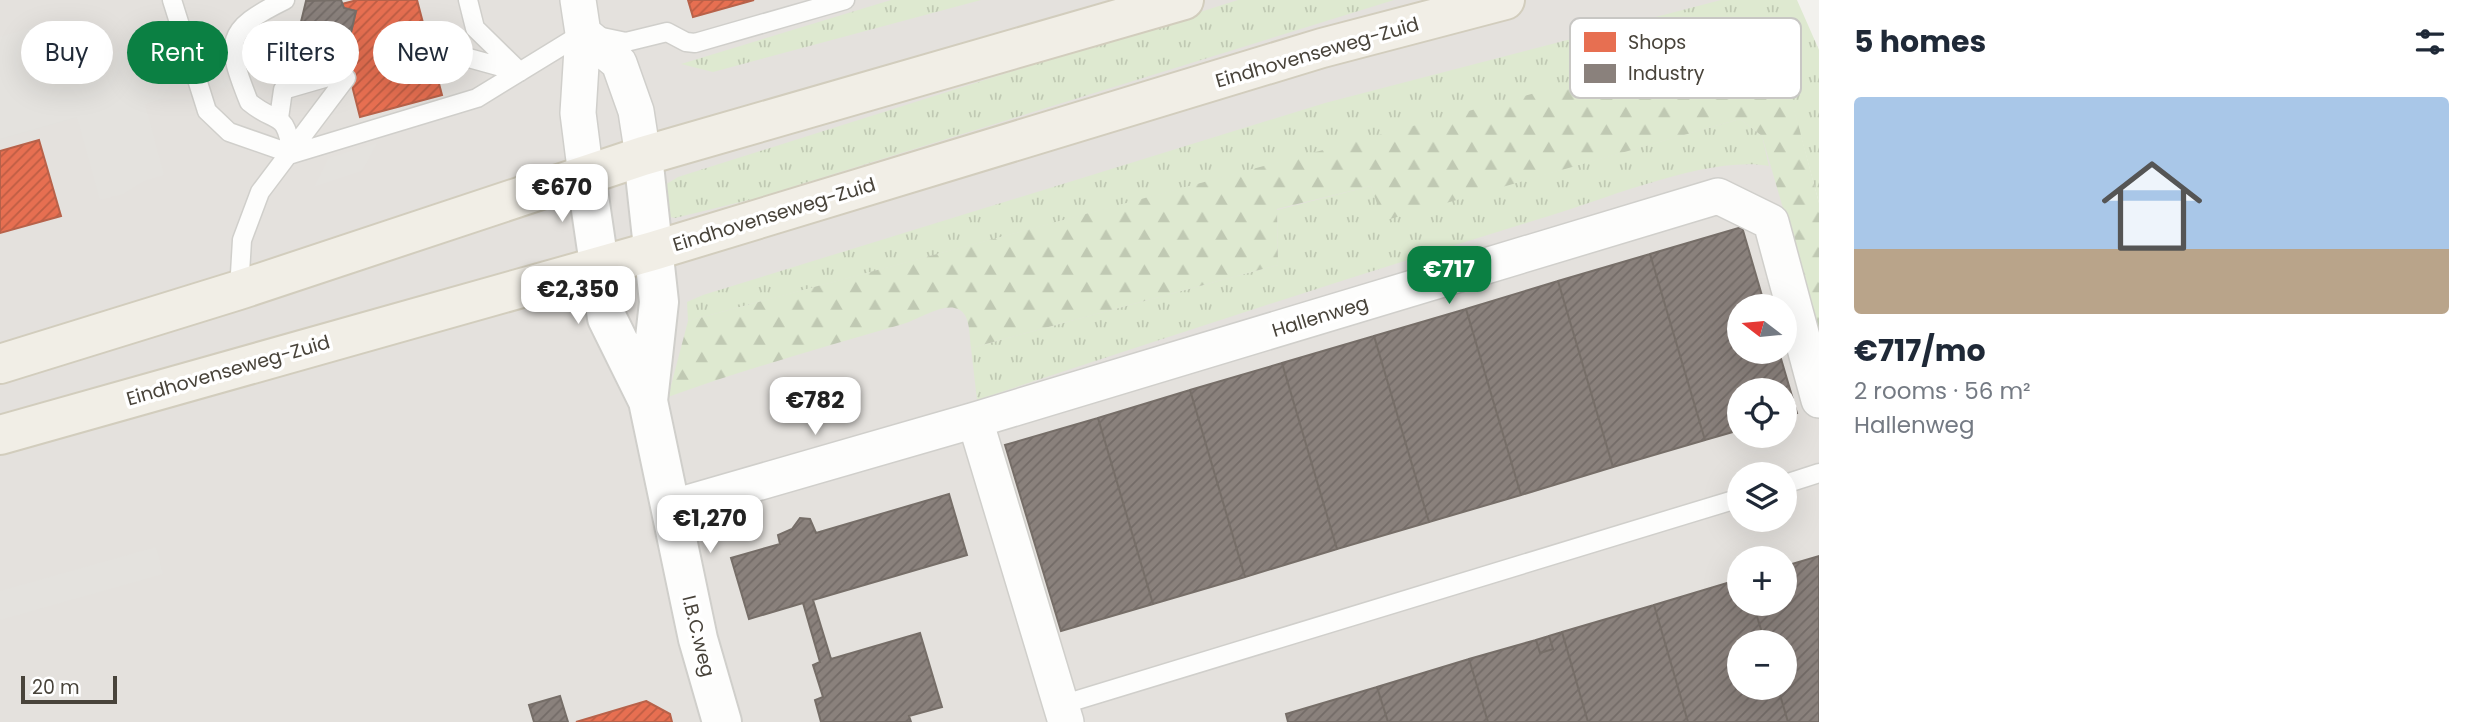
<!DOCTYPE html>
<meta charset="utf-8">
<style>
body{margin:0;font-family:Poppins,sans-serif;background:#f6f6f7;color:#1f2937;height:100vh;display:flex;flex-direction:column;font-size:26px;white-space:nowrap}
*{box-sizing:border-box;margin:0}
p{font-size:23px;color:#747a83}
.icon{flex:none;width:38px;height:38px;fill:none;stroke:currentColor;stroke-width:2;stroke-linecap:round;stroke-linejoin:round}
.map{position:relative;flex:1;overflow:hidden}
.details{display:flex;flex-direction:column;background:#fff;width:665px}
.details>*{flex:none}
.hud{position:absolute;left:21px;top:21px;width:665px;height:63px;display:flex;gap:14px}
.needle{width:46px;rotate:286deg}
.tools{position:absolute;left:1727px;top:294px;display:grid;gap:14px}
.tools a{display:grid;place-items:center;width:70px;height:70px;border-radius:50%;background:#fff;box-shadow:0 7px 28px #0002;font-size:35px}
.scale{position:absolute;left:21px;bottom:18px;width:96px;box-sizing:border-box;padding-left:7px;border:4px solid #48433a;border-top:0;font-size:19px;line-height:24px;white-space:nowrap;color:#48433a;-webkit-text-stroke:5px #fff;paint-order:stroke}
.price{position:absolute;translate:-50% -60px;padding:0 16px;border-radius:14px;background:#fff;color:#222;font-size:23px;line-height:46px;filter:drop-shadow(0 2px 4px #0008)}
.price::after{content:'';position:absolute;left:50%;top:42px;width:21px;height:16px;margin-left:-10px;background:inherit;clip-path:polygon(0 0,100% 0,50% 100%)}
.price.on{background:#0b8043;color:#fff}
ul{padding:0;list-style:none}
li{display:grid;align-content:center;gap:14px;height:371px;padding:0 35px}
li+li{border-top:2px solid #e0e1e3}
li span{display:grid;place-items:center;height:217px;border-radius:7px;color:#555}
li>.icon{margin-inline-start:auto}
span .icon{width:126px;height:126px;fill:#fffc;stroke-width:1}
li b{font-size:30px}
h2{display:flex;justify-content:space-between;align-items:center;height:84px;padding:0 35px;font-size:30px}
.chip{padding:0 24px;border-radius:32px;background:#fff;box-shadow:0 7px 28px #0002;font-size:24px;line-height:63px}
.chip.on{background:#0b8043;color:#fff}
main{display:flex;flex:1;min-height:0}
.map>svg:first-child{display:block}
.industrial{fill:#e4e1dd;fill-rule:evenodd}
.grass{fill:url(#grass-tufts)}
.forest{fill:url(#forest-firs)}
.parking{fill:#e4e2de}
.shops{fill:url(#shops-hatch);stroke:#b7624a;stroke-width:2}
.industry{fill:url(#industry-hatch);stroke:#766e68;stroke-width:2}
.lines{fill:none;stroke-linecap:round;stroke-linejoin:round}
.service-casing{stroke:#d0cfcb;stroke-width:21}
.minor-casing{stroke:#d0cfcb;stroke-width:38}
.tertiary-casing{stroke:#d0cfcb;stroke-width:42}
.primary-casing{stroke:#d2cdbd;stroke-width:42}
.service{stroke:#fdfdfc;stroke-width:18}
.minor{stroke:#fdfdfc;stroke-width:35}
.tertiary{stroke:#fdfdfc;stroke-width:38}
.primary{stroke:#f1eee6;stroke-width:38}
.labels{text-anchor:middle;stroke-width:7;stroke-linejoin:round;paint-order:stroke}
.street-label{font-size:19px;fill:#48433a;stroke:#fff}
.key{fill:#fff;stroke:#c8c7c4;stroke-width:2}
.key-label{font-size:19px;fill:#48433a}
</style>
<main>
<div class="map">
<svg width="1819" height="722" viewBox="0 0 1819 722">
<defs>
<pattern id="grass-tufts" width="24" height="20" patternUnits="userSpaceOnUse" patternTransform="scale(1.75)"><rect width="24" height="20" fill="#dee9d0"/><path d="M3 7l-1-3M5 7V3M7 7l1-3M15 17l-1-3M17 17v-4M19 17l1-3" fill="none" stroke="#c0c9b3"/></pattern>
<pattern id="forest-firs" width="22" height="20" patternUnits="userSpaceOnUse" patternTransform="scale(1.75)"><rect width="22" height="20" fill="#dee9d0"/><path d="M5 1l3.5 6h-7zM16 11l3.5 6h-7z" fill="#c0c9b3"/></pattern>
<pattern id="shops-hatch" width="6" height="6" patternUnits="userSpaceOnUse" patternTransform="scale(1.75)"><rect width="6" height="6" fill="#e76f51"/><path d="M-1 1l2-2M0 6l6-6M5 7l2-2" fill="none" stroke="#bd5d44"/></pattern>
<pattern id="industry-hatch" width="6" height="6" patternUnits="userSpaceOnUse" patternTransform="scale(1.75)"><rect width="6" height="6" fill="#8a817c"/><path d="M-1 1l2-2M0 6l6-6M5 7l2-2" fill="none" stroke="#736b67"/></pattern>
</defs>
<rect width="100%" height="100%" fill="#f2f1ed"/>
<!-- industrial -->
<path class="industrial" d="M 0,0 L 1739,0 L 1819,287 L 1819,722 L 0,722 ZM 1740,306 L 1785,306 L 1785,352 L 1740,352 ZM 1740,390 L 1785,390 L 1785,436 L 1740,436 ZM 1740,474 L 1785,474 L 1785,520 L 1740,520 ZM 1740,558 L 1785,558 L 1785,604 L 1740,604 ZM 1740,642 L 1785,642 L 1785,688 L 1740,688 Z"/>
<!-- grass -->
<path class="grass" d="M 891,0 L 981,0 L 713,72 L 681,64 Z
M 1238,0 L 1394,0 L 753,199 L 675,218 L 666,216 L 660,188 L 678,177 Z
M 1721,0 L 1797,0 L 1819,50 L 1819,203 L 1772,30 L 688,321 L 687,302 L 703,295 L 1325,103 Z
M 1740,119 L 1762,136 L 1769,166 C 1710,155 1608,198 1549,216 C 1357,275 1167,337 977,400 L 971,348 L 1278,265 L 1277,210 L 1371,186 L 1384,220 Z"/>
<!-- forest -->
<path class="forest" d="M 1773,29 L 1819,203 L 1819,332 L 1762,136 L 1740,119 L 1383,221 L 1371,186 L 1277,209 L 1278,265 L 971,348 C 969,335 971,315 958,309 C 944,302 917,320 903,324 C 824,347 746,369 668,397 L 688,321 Z"/>
<!-- parking -->
<path class="parking" d="M 42,24 L 55,69 L 157,41 L 172,96 L 145,104 L 164,175 L 144,181 L 123,194 L 100,200 L 77,117 L 0,139 L 0,37 Z
M 197,36 L 222,43 L 218,52 L 226,55 L 223,66 L 228,68 L 226,78 L 233,80 L 229,90 L 212,85 Z
M 292,50 L 299,73 L 268,84 L 260,60 Z
M 377,143 L 362,171 L 314,187 L 329,158 Z
M 156,547 L 163,574 L 0,620 L 0,591 Z"/>
<!-- shops -->
<path class="shops" d="M 357,0 L 417,0 L 442,95 L 360,117 L 345,58 L 356,11 L 344,8 L 342,4 Z
M 688,0 L 754,0 L 693,17 Z
M 39,140 L 61,216 L 0,233 L 0,151 Z
M 646,701 L 670,714 L 672,722 L 576,722 Z"/>
<!-- industry -->
<path class="industry" d="M 341,0 L 344,8 L 356,11 L 345,58 L 295,47 L 306,1 Z
M 1742,227 L 1765,306 L 1740,306 L 1740,352 L 1779,352 L 1797,413 L 1785,417 L 1785,390 L 1740,390 L 1740,430 L 1705,440 L 1650,254 Z
M 1650,254 L 1705,440 L 1613,467 L 1558,281 Z
M 1558,281 L 1613,467 L 1521,495 L 1466,309 Z
M 1466,309 L 1521,495 L 1429,522 L 1374,336 Z
M 1374,336 L 1429,522 L 1337,549 L 1282,363 Z
M 1282,363 L 1337,549 L 1245,577 L 1190,390 Z
M 1190,390 L 1245,577 L 1153,604 L 1098,418 Z
M 1098,418 L 1153,604 L 1061,631 L 1005,445 Z
M 949,494 L 967,555 L 813,600 L 831,659 L 920,633 L 942,707 L 909,716 L 911,722 L 821,722 L 815,700 L 823,697 L 813,665 L 820,662 L 803,603 L 749,619 L 731,558 L 780,544 L 778,535 L 792,529 L 800,518 L 810,519 L 816,533 Z
M 1819,556 L 1819,722 L 1788,722 L 1778,688 L 1785,688 L 1785,642 L 1765,642 L 1753,604 L 1785,604 L 1785,566 Z
M 1740,579 L 1740,604 L 1753,604 L 1765,642 L 1740,642 L 1740,688 L 1778,688 L 1788,722 L 1688,722 L 1654,605 Z
M 1654,605 L 1688,722 L 1588,722 L 1562,632 Z
M 1562,632 L 1588,722 L 1488,722 L 1469,659 L 1536,640 L 1540,653 L 1553,649 L 1549,636 Z
M 1549,636 L 1553,649 L 1540,653 L 1536,640 Z
M 1469,659 L 1488,722 L 1388,722 L 1377,687 Z
M 1377,687 L 1388,722 L 1288,722 L 1286,714 Z
M 560,696 L 568,722 L 534,722 L 529,705 Z"/>
<g class="lines">
<defs>
<path id="service" d="M 172,0 L 207,111 L 229,132 L 292,154 L 477,98 L 583,33 L 626,42 L 667,32 L 686,42 L 695,43 L 845,0
M 285,0 C 224,30 225,42 249,102 C 278,126 285,108 292,154
M 468,0 L 475,28 L 520,72
M 436,49 L 516,71
M 279,118 L 283,90 L 328,77 L 346,78
M 239,290 L 242,240 L 260,192 L 346,78
M 1785,484 L 1819,473
M 1061,705 L 1740,498"/>
<path id="minor" d="M 578,0 L 583,33 L 578,113 L 586,176
M 583,33 L 619,63 L 636,111 L 643,156
M 975,420 L 1066,722
M 670,508 L 975,420 L 1718,196 L 1771,222 L 1819,400"/>
<path id="tertiary" d="M 643,156 L 659,302 L 648,401
M 586,176 L 607,318 L 648,401 L 698,639 L 722,722"/>
<path id="primary" d="M 0,364 L 239,290 L 643,156 L 1184,0
M 0,435 L 653,251 L 1322,48 L 1505,0"/>
</defs>
<!-- service casing -->
<use href="#service" class="service-casing"/>
<!-- minor casing -->
<use href="#minor" class="minor-casing"/>
<!-- tertiary casing -->
<use href="#tertiary" class="tertiary-casing"/>
<!-- primary casing -->
<use href="#primary" class="primary-casing"/>
<!-- service -->
<use href="#service" class="service"/>
<!-- minor -->
<use href="#minor" class="minor"/>
<!-- tertiary -->
<use href="#tertiary" class="tertiary"/>
<!-- primary -->
<use href="#primary" class="primary"/>
</g>
<g class="labels">
<!-- street labels -->
<g class="street-label">
<text transform="translate(1317 52) rotate(-16)" y="7">Eindhovenseweg-Zuid</text>
<text transform="translate(774 214) rotate(-17)" y="7">Eindhovenseweg-Zuid</text>
<text transform="translate(1320 316) rotate(-17)" y="7">Hallenweg</text>
<text transform="translate(228 370) rotate(-16)" y="7">Eindhovenseweg-Zuid</text>
<text transform="translate(699 636) rotate(76)" y="7">I.B.C.weg</text>
</g>
</g>
<!-- legend -->
<rect x="1570" y="18" width="231" height="80" rx="10" class="key"/>
<rect x="1584" y="32" width="32" height="20" fill="#e76f51"/>
<rect x="1584" y="64" width="32" height="19" fill="#8a817c"/>
<g class="key-label">
<text x="1628" y="49">Shops</text>
<text x="1628" y="80">Industry</text>
</g>
</svg>
<div class="tools">
<a><svg class="needle" viewBox="-14 -14 28 28"><path d="M0-13l5 13h-10z" fill="#e53935"/><path d="M0 13l5-13h-10z" fill="#747a83"/></svg></a>
<a><svg class="icon" aria-label="locate" viewBox="0 0 24 24"><circle cx="12" cy="12" r="6"/><path d="M12 2v4M12 18v4M2 12h4M18 12h4"/></svg></a>
<a><svg class="icon" aria-label="layers" viewBox="0 0 24 24"><path d="M12 4l9 5-9 5-9-5zM3 14l9 5 9-5"/></svg></a>
<a>+</a>
<a>−</a>
</div>
<div class="scale">20 m</div>
<b class="price" style="left:562px;top:224px">€670</b>
<b class="price on" style="left:1449px;top:306px">€717</b>
<b class="price" style="left:578px;top:326px">€2,350</b>
<b class="price" style="left:815px;top:437px">€782</b>
<b class="price" style="left:710px;top:555px">€1,270</b>
<div class="hud">
<a class="chip">Buy</a>
<a class="chip on">Rent</a>
<a class="chip">Filters</a>
<a class="chip">New</a>
</div>
</div>
<section class="details">
<h2>5 homes<svg class="icon" aria-label="filters" viewBox="0 0 24 24"><path d="M4 7h16M4 17h16"/><circle cx="9" cy="7" r="2"/><circle cx="15" cy="17" r="2"/></svg></h2>
<ul>
<li><span style="background:linear-gradient(#a9c7e8 70%,#b9a48a 0)"><svg class="icon" aria-label="home" viewBox="0 0 24 24"><path d="M3 11l9-7 9 7M6 9v11h12V9"/></svg></span><div><b>€717/mo</b><p>2 rooms · 56 m²</p><p>Hallenweg</p></div></li>
</ul>
</section>
</main>
